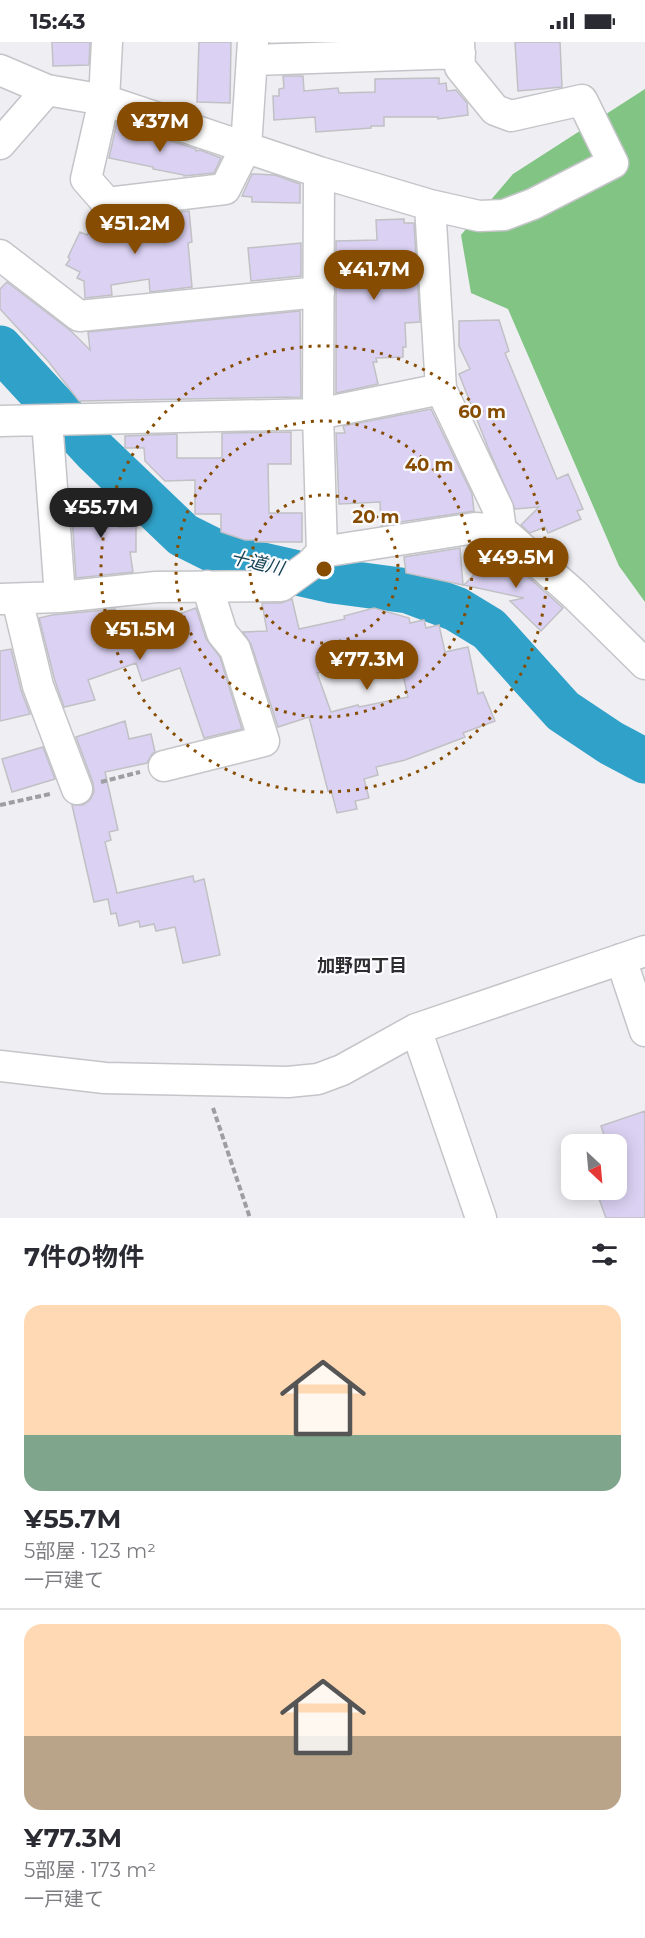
<!DOCTYPE html>
<html lang="ja">
<meta charset="utf-8">
<style>
body{margin:0;font-family:Montserrat,"Noto Sans JP",sans-serif;background:#f7f7f7;color:#2b2b33;height:100vh;display:flex;flex-direction:column;font-size:22px;white-space:nowrap}
*{box-sizing:border-box;margin:0}
p{font-size:20px;color:#7c7c81}
.icon{flex:none;width:33px;height:33px;fill:none;stroke:currentColor;stroke-width:2;stroke-linecap:round;stroke-linejoin:round}
.map{position:relative;height:1176px;overflow:hidden}
.details{display:flex;flex-direction:column;background:#fff;flex:1}
.details>*{flex:none}
.needle{width:39px;rotate:154deg}
.controls{position:absolute;left:561px;top:1092px;display:grid;gap:12px}
.controls a{display:grid;place-items:center;width:66px;height:66px;border-radius:12px;background:#fff;box-shadow:0 3px 15px #0003;font-size:30px}
.price{position:absolute;translate:-50% -51px;padding:0 14px;border-radius:21px;background:#864c01;color:#fff;font-size:20px;line-height:39px;filter:drop-shadow(0 2px 3px #0008)}
.price::after{content:'';position:absolute;left:50%;top:36px;width:18px;height:14px;margin-left:-9px;background:inherit;clip-path:polygon(0 0,100% 0,50% 100%)}
.price.selected{background:#222;color:#fff}
ul{padding:0;list-style:none}
li{display:grid;align-content:center;gap:12px;height:318px;padding:0 24px}
li+li{border-top:2px solid #e1e1e2}
li span{display:grid;place-items:center;height:186px;border-radius:18px;color:#555}
li>.icon{margin-inline-start:auto}
span .icon{width:108px;height:108px;fill:#fffc;stroke-width:1}
li b{font-size:26px}
h2{display:flex;justify-content:space-between;align-items:center;height:72px;padding:0 24px;font-size:26px}
.status{display:flex;justify-content:space-between;align-items:center;height:42px;padding:0 30px;background:#fff;direction:ltr}
.status svg{height:16px;fill:currentColor}
.map>svg:first-child{display:block}
.forest{fill:#82c483}
.lines{fill:none;stroke-linecap:round;stroke-linejoin:round}
.river{stroke:#30a1c8;stroke-width:45}
.building{fill:#dbd2f3;stroke:#c1c0c4;stroke-width:1.5;fill-rule:evenodd}
.minor-casing{stroke:#c4c5c9;stroke-width:33}
.path{stroke:#9e9ea1;stroke-width:4;stroke-dasharray:6 3;stroke-linecap:butt}
.minor{stroke:#fff;stroke-width:30}
.ring{fill:none;stroke:#864c01;stroke-width:3;stroke-dasharray:3 6}
.labels{text-anchor:middle;stroke-width:4.5;stroke-linejoin:round;paint-order:stroke}
.water-label{font-size:18px;font-style:italic;fill:#154354;stroke:#fcfcff}
.neighbourhood-label{font-size:18px;font-weight:bold;fill:#2d2d30;stroke:#fcfcff}
.centre{fill:#864c01;stroke:#fcfcff;stroke-width:3}
.ring-label{font-size:18px;text-anchor:middle;font-weight:bold;fill:#864c01;stroke:#fcfcff;stroke-width:4.5;stroke-linejoin:round;paint-order:stroke}
</style>
<div class="status"><b>15:43</b><svg viewBox="0 0 49 12"><path d="M0 12V9h3v3zM5 12V6h3v6zM10 12V3h3v9zM15 12V0h3v12zM26 1h20v11H26zM47 4h2v5h-2z"/></svg></div>
<div class="map">
<svg width="645" height="1176" viewBox="0 0 645 1176">
<rect width="100%" height="100%" fill="#eeeef3"/>
<!-- forest -->
<path class="forest" d="M 645,47 L 645,560 L 619,524 L 508,267 L 471,251 L 461,193 L 513,132 Z"/>
<g class="lines">
<!-- river -->
<path class="river" d="M 0,306 L 96,410 L 183,493 L 227,515 L 333,539 L 408,549 L 456,567 L 489,587 L 563,669 L 611,701 L 645,719"/>
</g>
<!-- building -->
<path class="building" d="M 52,0 L 90,0 L 89,23 L 53,24 Z
M 199,0 L 231,0 L 230,61 L 197,60 Z
M 515,0 L 560,0 L 562,45 L 518,49 Z
M 283,34 L 303,34 L 304,49 L 338,46 L 339,51 L 375,50 L 375,37 L 439,36 L 439,42 L 446,41 L 447,49 L 456,48 L 467,61 L 468,73 L 438,77 L 438,75 L 384,75 L 384,84 L 371,84 L 371,86 L 316,90 L 315,75 L 274,78 L 273,54 L 279,54 L 279,47 L 284,46 Z
M 117,80 L 144,90 L 144,92 L 159,95 L 196,107 L 196,109 L 200,108 L 221,116 L 214,131 L 184,134 L 184,133 L 153,127 L 153,125 L 109,116 Z
M 252,132 L 275,133 L 300,142 L 300,161 L 252,160 L 252,155 L 242,154 Z
M 189,169 L 192,200 L 188,201 L 192,245 L 150,250 L 149,237 L 111,243 L 112,253 L 85,256 L 84,239 L 77,236 L 80,230 L 66,223 L 70,217 L 68,215 L 80,190 L 87,193 L 92,185 L 102,190 L 108,178 L 118,177 L 146,191 L 144,174 Z
M 404,177 L 404,181 L 414,181 L 420,280 L 405,281 L 406,305 L 403,305 L 403,315 L 376,316 L 377,320 L 373,320 L 378,342 L 336,351 L 336,199 L 377,198 L 376,178 Z
M 301,201 L 301,234 L 251,239 L 248,206 Z
M 7,240 L 71,289 L 90,308 L 88,290 L 300,269 L 301,355 L 79,359 L 48,319 L 0,267 L 0,247 Z
M 499,278 L 509,309 L 505,311 L 557,437 L 568,432 L 583,467 L 577,469 L 581,477 L 548,491 L 545,485 L 530,491 L 521,483 L 539,465 L 515,467 L 489,408 L 459,332 L 470,327 L 459,304 L 459,279 Z
M 431,367 L 472,452 L 474,469 L 381,483 L 380,460 L 339,462 L 336,391 L 345,391 L 343,384 Z
M 291,390 L 291,422 L 268,422 L 269,471 L 302,471 L 302,500 L 255,500 L 255,498 L 245,498 L 221,490 L 221,472 L 195,472 L 195,438 L 165,439 L 145,419 L 144,406 L 125,406 L 125,394 L 177,392 L 177,416 L 222,416 L 222,391 Z
M 114,457 L 114,471 L 118,471 L 119,485 L 136,484 L 136,510 L 130,510 L 133,530 L 76,536 L 71,458 Z
M 460,506 L 463,543 L 406,531 L 404,515 Z
M 498,508 L 563,566 L 541,589 L 510,559 L 524,556 L 464,543 Z
M 292,557 L 299,587 L 345,577 L 344,574 L 374,566 L 409,576 L 410,581 L 424,578 L 426,586 L 439,583 L 445,610 L 468,605 L 478,652 L 483,650 L 495,679 L 463,691 L 465,695 L 405,718 L 376,725 L 378,733 L 364,737 L 369,756 L 355,759 L 357,767 L 337,771 L 331,748 L 328,749 L 309,675 L 278,685 L 251,602 L 243,590 L 267,589 L 262,561 L 281,561 ZM 398,611 L 408,655 L 359,665 L 358,663 L 331,670 L 317,631 Z
M 196,566 L 206,597 L 220,615 L 242,687 L 204,696 L 180,626 L 142,639 L 136,621 L 88,638 L 95,658 L 64,665 L 55,639 L 39,576 L 52,573 L 115,567 L 126,600 L 168,585 L 165,577 Z
M 11,607 L 21,648 L 30,672 L 0,679 L 0,609 Z
M 125,679 L 129,697 L 151,692 L 155,710 L 152,712 L 147,721 L 105,730 L 118,788 L 109,790 L 111,798 L 105,800 L 117,851 L 193,834 L 194,840 L 204,837 L 220,913 L 183,921 L 175,885 L 156,889 L 154,882 L 140,885 L 139,879 L 119,884 L 116,871 L 111,872 L 108,857 L 94,860 L 72,763 L 83,763 L 90,758 L 94,750 L 93,741 L 76,695 Z
M 43,705 L 55,737 L 12,750 L 2,717 Z
M 645,1069 L 645,1176 L 606,1176 L 597,1151 L 607,1148 L 616,1148 L 616,1102 L 607,1102 L 601,1084 Z"/>
<g class="lines">
<defs>
<path id="minor" d="M 107,0 L 104,58 L 86,137 L 107,161 L 225,147 L 246,105 L 253,0
M 252,18 L 460,11
M 0,28 L 47,48 L 104,58 L 319,130 L 430,163 L 479,174 L 504,173 L 533,162 L 613,121 L 582,58 L 511,74 L 495,68 L 460,25 L 459,0
M 0,102 L 47,48
M 319,130 L 318,372 L 322,510
M 430,163 L 441,347 L 498,467 L 501,488
M 0,213 L 79,274 L 319,250
M 47,378 L 60,555
M 0,379 L 318,372 L 441,347
M 0,557 L 60,555 L 156,545 L 281,544 L 310,523 L 322,510 L 475,486 L 501,488 L 574,552 L 645,622
M 17,557 L 38,644 L 77,747
M 164,724 L 264,699 L 235,607 L 222,591 L 207,544
M 621,917 L 645,989
M 416,987 L 481,1176
M 0,1024 L 105,1036 L 288,1040 L 318,1037 L 342,1028 L 416,987 L 645,909"/>
</defs>
<!-- minor casing -->
<use href="#minor" class="minor-casing"/>
<!-- path -->
<path class="path" d="M 101,740 L 140,730
M 0,763 L 50,752
M 213,1066 L 250,1176"/>
<!-- minor -->
<use href="#minor" class="minor"/>
</g>
<!-- distance rings -->
<g class="ring">
<circle cx="324" cy="527" r="74"/>
<circle cx="324" cy="527" r="148"/>
<circle cx="324" cy="527" r="223"/>
</g>
<g class="labels">
<!-- water labels -->
<g class="water-label">
<text transform="translate(257 521) rotate(13)" y="6">十道川</text>
</g>
<!-- neighbourhood labels -->
<g class="neighbourhood-label">
<text x="362" y="930">加野四丁目</text>
</g>
</g>
<circle cx="324" cy="527" r="9" class="centre"/>
<g class="ring-label">
<text x="482" y="376">60 m</text>
<text x="429" y="429">40 m</text>
<text x="376" y="481">20 m</text>
</g>
</svg>
<div class="controls">
<a><svg class="needle" viewBox="-14 -14 28 28"><path d="M0-13l5 13h-10z" fill="#e53935"/><path d="M0 13l5-13h-10z" fill="#7c7c81"/></svg></a>
</div>
<b class="price" style="left:160px;top:111px">¥37M</b>
<b class="price" style="left:135px;top:213px">¥51.2M</b>
<b class="price" style="left:374px;top:259px">¥41.7M</b>
<b class="price selected" style="left:101px;top:497px">¥55.7M</b>
<b class="price" style="left:516px;top:547px">¥49.5M</b>
<b class="price" style="left:140px;top:619px">¥51.5M</b>
<b class="price" style="left:367px;top:649px">¥77.3M</b>
</div>
<section class="details">
<h2>7件の物件<svg class="icon" aria-label="filters" viewBox="0 0 24 24"><path d="M4 7h16M4 17h16"/><circle cx="9" cy="7" r="2"/><circle cx="15" cy="17" r="2"/></svg></h2>
<ul>
<li><span style="background:linear-gradient(#ffd9b3 70%,#7fa58c 0)"><svg class="icon" aria-label="home" viewBox="0 0 24 24"><path d="M3 11l9-7 9 7M6 9v11h12V9"/></svg></span><div><b>¥55.7M</b><p>5部屋 · 123 m²</p><p>一戸建て</p></div></li>
<li><span style="background:linear-gradient(#ffd9b3 60%,#b9a48a 0)"><svg class="icon" aria-label="home" viewBox="0 0 24 24"><path d="M3 11l9-7 9 7M6 9v11h12V9"/></svg></span><div><b>¥77.3M</b><p>5部屋 · 173 m²</p><p>一戸建て</p></div></li>
</ul>
</section>
